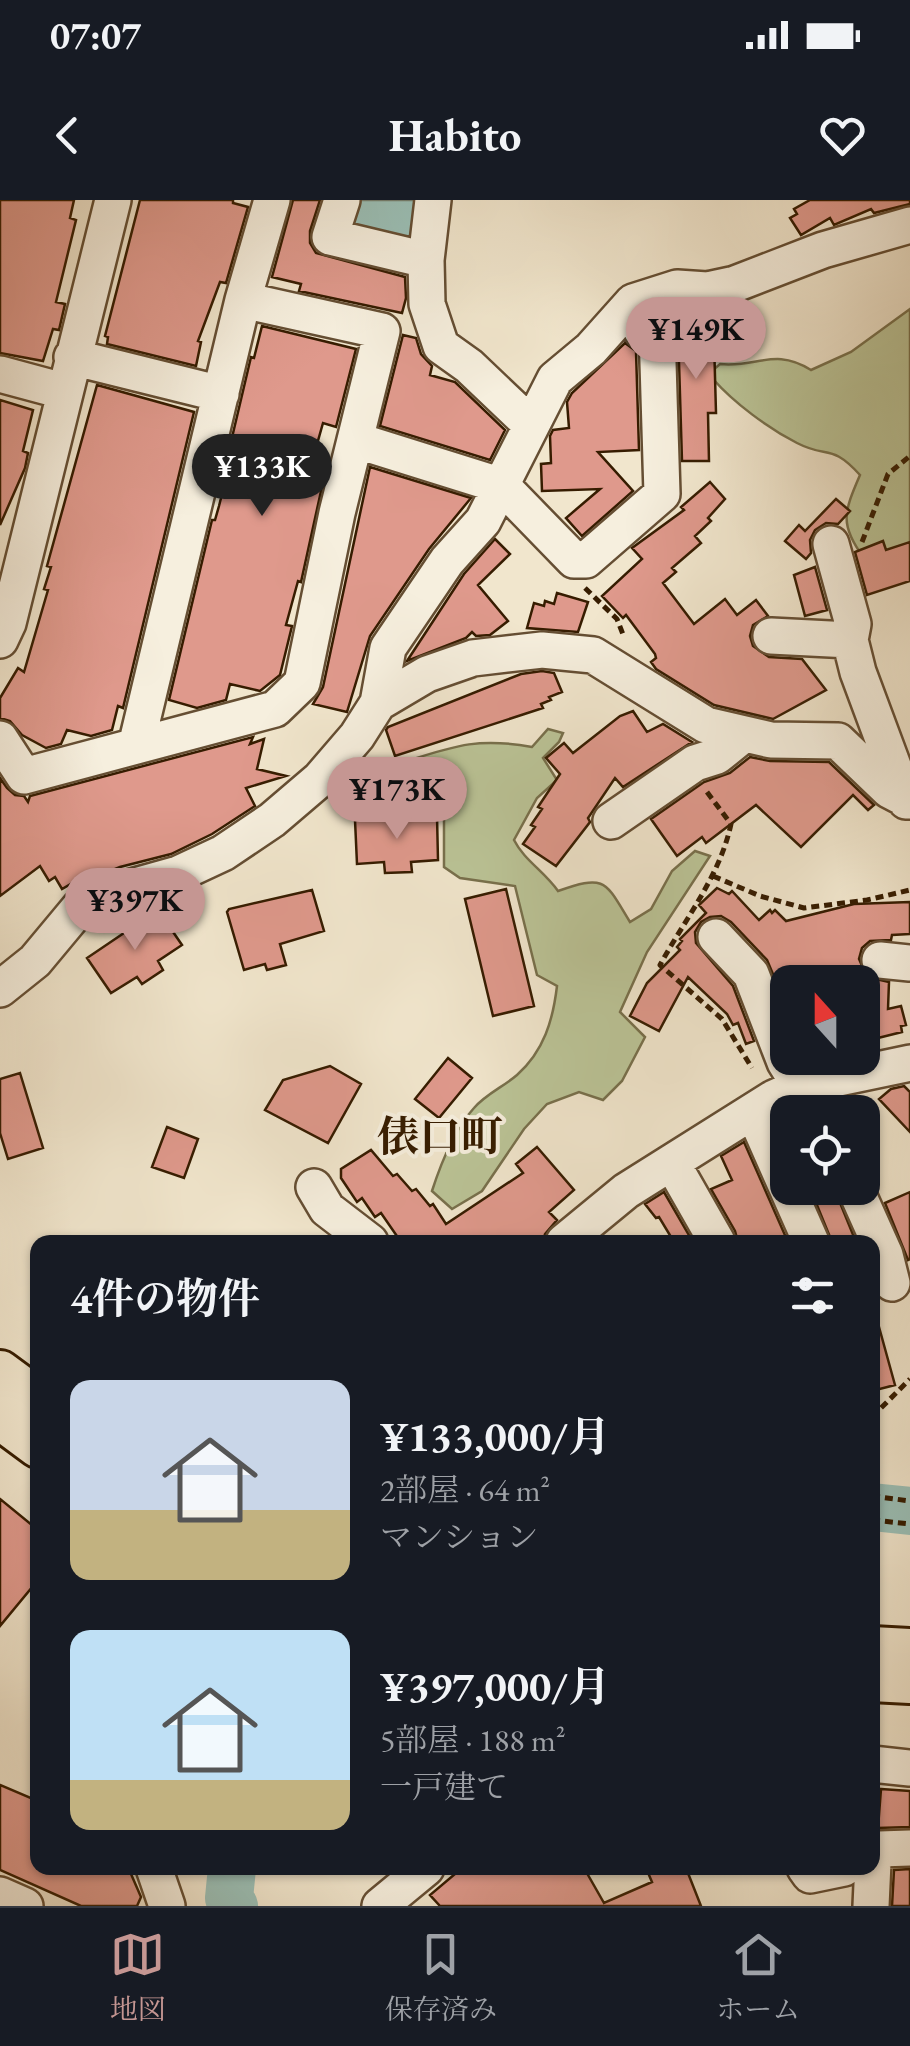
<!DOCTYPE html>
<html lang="ja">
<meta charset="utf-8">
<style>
body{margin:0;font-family:"EB Garamond","Noto Serif JP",serif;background:#242831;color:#f1f3f6;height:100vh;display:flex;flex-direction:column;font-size:38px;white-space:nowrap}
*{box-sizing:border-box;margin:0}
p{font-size:32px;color:#9ea1a6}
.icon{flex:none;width:55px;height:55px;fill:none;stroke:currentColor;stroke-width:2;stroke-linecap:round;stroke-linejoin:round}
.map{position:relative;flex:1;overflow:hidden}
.drawer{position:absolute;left:30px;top:1035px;width:850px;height:640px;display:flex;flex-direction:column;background:#171b24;border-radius:20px;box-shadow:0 2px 8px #0004}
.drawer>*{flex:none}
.needle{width:65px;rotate:339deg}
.fabs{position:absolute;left:770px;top:765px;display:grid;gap:20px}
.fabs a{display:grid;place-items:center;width:110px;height:110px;border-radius:20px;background:#171b24;box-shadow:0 2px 8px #0004;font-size:50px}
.price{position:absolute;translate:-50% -85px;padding:0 22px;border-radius:35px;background:#c59692;color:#111;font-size:32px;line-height:65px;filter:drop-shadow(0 2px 5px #0008)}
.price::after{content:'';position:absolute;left:50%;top:60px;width:30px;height:22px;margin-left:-15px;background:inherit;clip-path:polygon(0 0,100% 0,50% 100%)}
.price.on{background:#222;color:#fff}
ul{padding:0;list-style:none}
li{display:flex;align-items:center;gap:30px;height:250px;padding:0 40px}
li span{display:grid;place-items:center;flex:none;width:280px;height:200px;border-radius:20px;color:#555}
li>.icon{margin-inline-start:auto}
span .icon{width:120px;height:120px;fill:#fffc;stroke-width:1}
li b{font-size:42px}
h2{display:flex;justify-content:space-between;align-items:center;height:120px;padding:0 40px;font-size:42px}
.status{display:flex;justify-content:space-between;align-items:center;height:70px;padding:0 50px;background:#171b24;direction:ltr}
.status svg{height:28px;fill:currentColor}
header{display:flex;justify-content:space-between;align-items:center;height:130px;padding:0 40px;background:#171b24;font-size:45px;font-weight:700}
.menu{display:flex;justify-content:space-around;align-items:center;height:140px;border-top:2px solid #363941;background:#171b24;font-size:28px;color:#9ea1a6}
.menu a{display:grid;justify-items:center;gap:5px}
.menu .on{color:#c59692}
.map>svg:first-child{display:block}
.green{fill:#bbc497;stroke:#78704c;stroke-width:2.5}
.water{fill:#9bc0b7;stroke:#737e6e;stroke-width:2.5}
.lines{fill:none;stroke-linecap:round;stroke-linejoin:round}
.river{stroke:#9bc0b7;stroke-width:48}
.building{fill:#df998c;stroke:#361c00;stroke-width:2.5}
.minor-casing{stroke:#654e33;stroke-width:40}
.major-casing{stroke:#361c00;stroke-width:48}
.path{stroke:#361c00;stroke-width:5;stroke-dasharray:8 5;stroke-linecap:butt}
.minor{stroke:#f6efde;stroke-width:35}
.major{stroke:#f1e6cd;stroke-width:42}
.labels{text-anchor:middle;stroke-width:8;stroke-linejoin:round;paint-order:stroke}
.neighbourhood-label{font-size:42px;font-weight:bold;fill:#361c00;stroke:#f6efde}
</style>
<div class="status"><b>07:07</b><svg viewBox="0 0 49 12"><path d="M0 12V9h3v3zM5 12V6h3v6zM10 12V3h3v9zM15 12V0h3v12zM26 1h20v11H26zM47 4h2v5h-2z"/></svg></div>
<header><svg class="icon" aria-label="back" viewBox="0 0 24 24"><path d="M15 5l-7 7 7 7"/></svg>Habito<svg class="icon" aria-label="heart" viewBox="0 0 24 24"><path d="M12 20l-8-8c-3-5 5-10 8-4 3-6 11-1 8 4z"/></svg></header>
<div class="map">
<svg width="910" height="1706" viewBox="0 0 910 1706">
<rect width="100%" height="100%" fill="#f1e6cd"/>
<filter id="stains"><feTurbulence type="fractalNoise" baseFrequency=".002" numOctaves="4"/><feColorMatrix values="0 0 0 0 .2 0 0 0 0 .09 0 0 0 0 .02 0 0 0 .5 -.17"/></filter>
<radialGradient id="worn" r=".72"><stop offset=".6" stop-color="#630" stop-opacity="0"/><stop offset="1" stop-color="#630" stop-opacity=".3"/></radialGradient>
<!-- green -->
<path class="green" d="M 910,109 L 910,368 L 864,358 C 839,325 844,312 860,275 C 831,243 828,259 797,243 C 768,228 734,203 713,179 L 713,170 L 720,164 C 758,168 774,147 811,170 L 851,152 Z
M 548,529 L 563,533 L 559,542 L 543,558 L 557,580 L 537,598 L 514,640 C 524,660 545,672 558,691 C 606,674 605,681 630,722 L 651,709 L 672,671 L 695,651 L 710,656 L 647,752 L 620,812 L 645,837 L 622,881 L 603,900 L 579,892 L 547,904 L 524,929 L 482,991 L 452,1009 L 432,991 C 441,963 454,930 474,908 C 486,894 503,887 517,875 C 544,851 553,820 557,786 L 537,775 L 515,686 L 460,678 L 444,667 L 444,615 L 422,608 L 389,609 L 405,584 L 404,562 C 454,546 478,537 532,547 Z"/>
<!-- water -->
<path class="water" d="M 350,0 L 421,0 L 418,53 L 340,33 Z"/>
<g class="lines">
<!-- river -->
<path class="river" d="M 872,1307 L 910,1311
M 232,1668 L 229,1698 L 234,1706"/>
</g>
<!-- building -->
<path class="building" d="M 0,0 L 74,0 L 70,18 L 76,20 L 56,102 L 65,104 L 59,130 L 53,129 L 43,161 L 0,153 Z
M 140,0 L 233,0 L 233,3 L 248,7 L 226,83 L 220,82 L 198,141 L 201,142 L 196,166 L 107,144 L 108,137 L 105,136 Z
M 293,0 L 320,0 L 310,31 L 310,43 L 316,53 L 405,77 L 406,98 L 402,113 L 299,91 L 301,84 L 272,77 Z
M 810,0 L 910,0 L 910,4 L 874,13 L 871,9 L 834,25 L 830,18 L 801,35 L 790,18 L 797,14 L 794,9 Z
M 680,109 L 708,111 L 710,141 L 714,140 L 716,213 L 708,213 L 709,261 L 682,261 L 678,129 L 673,112 Z
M 262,126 L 356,149 L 336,227 L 323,223 L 310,269 L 325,273 L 301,382 L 298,381 L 286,425 L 292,426 L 280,475 L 260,491 L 230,484 L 226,500 L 197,508 L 169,500 L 212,320 L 215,320 L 219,306 L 234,247 L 230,246 L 251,157 L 254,158 Z
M 403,135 L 416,138 L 421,154 L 432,166 L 430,175 L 455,182 L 505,230 L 490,260 L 380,226 Z
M 625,143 L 636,151 L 639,250 L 598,252 L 633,291 L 582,336 L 566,318 L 600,289 L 542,291 L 541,264 L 551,263 L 550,236 L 553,230 L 569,228 L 567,202 L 572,193 Z
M 97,185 L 194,212 L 123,508 L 118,506 L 112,530 L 91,536 L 67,530 L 61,544 L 46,548 L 22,535 L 10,521 L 0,518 L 0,498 L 18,468 L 24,472 L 48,390 L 44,389 L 51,367 L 47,366 Z
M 0,200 L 33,210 L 23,251 L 28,253 L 25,268 L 0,325 Z
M 370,267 L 471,298 L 429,349 L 370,436 L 347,512 L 313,504 L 323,487 Z
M 710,282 L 725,299 L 708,318 L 711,321 L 695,336 L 701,343 L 672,368 L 676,372 L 663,383 L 694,424 L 725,399 L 737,415 L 756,400 L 768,416 L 753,425 L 750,436 L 753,446 L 769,457 L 802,459 L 826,490 L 773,519 L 714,505 L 656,469 L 651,462 L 656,458 L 655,454 L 626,415 L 623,418 L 602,396 L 642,359 L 632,348 L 684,310 L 681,307 Z
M 836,299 L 850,311 L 838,324 L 826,323 L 815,330 L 810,340 L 811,353 L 806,359 L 785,341 L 799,325 L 805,331 Z
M 495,339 L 510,354 L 478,385 L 508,421 L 490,435 L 476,436 L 472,432 L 466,438 L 407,461 L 464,374 Z
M 883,341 L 886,350 L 910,342 L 910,381 L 867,395 L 855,352 Z
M 815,367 L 827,410 L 805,416 L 794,375 Z
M 557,393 L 588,402 L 578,432 L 527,428 L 534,403 L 544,406 L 545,401 L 554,404 Z
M 542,471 L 554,473 L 562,492 L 549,497 L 551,500 L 541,504 L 543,508 L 395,556 L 386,530 L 388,527 L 521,474 Z
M 633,511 L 647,532 L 663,524 L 692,542 L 623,587 L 615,578 L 588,618 L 590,622 L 556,666 L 523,644 L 535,627 L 531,625 L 542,609 L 538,607 L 560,574 L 546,558 L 564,543 L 573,553 L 620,516 Z
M 253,537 L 250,544 L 264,539 L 257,569 L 286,576 L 246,588 L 255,606 L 212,634 L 171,654 L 120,667 L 78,684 L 76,681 L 62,689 L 55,677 L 49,681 L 40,666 L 0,696 L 0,578 L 7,588 L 15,595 L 24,596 L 28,602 L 30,596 Z
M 750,557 L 770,561 L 829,562 L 874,605 L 868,610 L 853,595 L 801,647 L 756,605 L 706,643 L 702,637 L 677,656 L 651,619 L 704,582 L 730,573 Z
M 437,616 L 438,660 L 411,662 L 412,672 L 385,673 L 384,662 L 357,664 L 355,620 Z
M 717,688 L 729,694 L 732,691 L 759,720 L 770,710 L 772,713 L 775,710 L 786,721 L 854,704 L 910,702 L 910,734 L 892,735 L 891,740 L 870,741 L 862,748 L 859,759 L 867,777 L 889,782 L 888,809 L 901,806 L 906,825 L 901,826 L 902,832 L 866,841 L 862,828 L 862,782 L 788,782 L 788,810 L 767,760 L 731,722 L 721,716 L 710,717 L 701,722 L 695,732 L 696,743 L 733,786 L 754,841 L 746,844 L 738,823 L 733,825 L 727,814 L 688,777 L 659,831 L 630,816 L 647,783 L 680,750 L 677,747 L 682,741 L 680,739 L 706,713 L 699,705 Z
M 506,689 L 534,806 L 493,816 L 465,699 Z
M 312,690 L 324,731 L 280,744 L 286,765 L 267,770 L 265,764 L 244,770 L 227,712 L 229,709 Z
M 158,710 L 182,745 L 158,761 L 163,770 L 142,784 L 137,777 L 111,793 L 87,758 Z
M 448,858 L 472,878 L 439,918 L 415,899 Z
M 330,866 L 361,884 L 328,943 L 265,910 L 283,880 Z
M 20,873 L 43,948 L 8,959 L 0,933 L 0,879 Z
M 904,886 L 910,892 L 910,932 L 879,899 L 891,889 Z
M 167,927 L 198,939 L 184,978 L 152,967 Z
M 744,942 L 788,1042 L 738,1042 L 735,1031 L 711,989 L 732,980 L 721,956 Z
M 537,947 L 574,990 L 549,1012 L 557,1020 L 545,1034 L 543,1042 L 401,1042 L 381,1013 L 375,1017 L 362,998 L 357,1002 L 341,978 L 341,969 L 371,950 L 393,976 L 397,974 L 412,991 L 416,989 L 430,1006 L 433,1004 L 446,1024 L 523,973 L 516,964 Z
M 810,988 L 834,988 L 856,1042 L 832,1042 Z
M 664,992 L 693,1042 L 674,1042 L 659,1017 L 656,1018 L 645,1004 Z
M 910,992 L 910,1059 L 908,1060 L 885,1003 Z
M 879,1127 L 895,1185 L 872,1191 L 872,1128 Z
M 0,1299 L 38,1330 L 38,1380 L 0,1426 Z
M 0,1585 L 38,1601 L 38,1668 L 133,1668 L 131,1674 L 141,1697 L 137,1706 L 81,1706 L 0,1670 Z
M 881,1589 L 910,1591 L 910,1627 L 878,1628 Z
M 462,1668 L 584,1668 L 604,1703 L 652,1682 L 646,1668 L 686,1668 L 701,1706 L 440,1706 L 430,1695 Z
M 910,1669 L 910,1706 L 892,1706 L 894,1670 Z"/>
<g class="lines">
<defs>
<path id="minor" d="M 342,0 L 330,37 L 426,60
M 433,0 L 426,60 L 427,104 L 441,146 L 469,166 L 530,224
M 72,157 L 221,194
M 0,174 L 63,191
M 355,240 L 502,286 L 574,360 L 586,360 L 662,294 L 657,130 L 642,131
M 831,344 L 853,424 L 850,440 L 858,472 L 906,601
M 771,436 L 850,440
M 0,440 L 8,423 L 113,0
M 378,503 L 427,474 L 473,458 L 542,450 L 593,455 L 706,525 L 771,540 L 838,541 L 889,590 L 910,601
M 0,539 L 24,576 L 275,509 L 302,483 L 337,313 L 382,131 L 243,100
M 136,546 L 243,100 L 272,0
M 611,621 L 695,563 L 717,556 L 743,535
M 716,737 L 751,774 L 785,862 L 816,912
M 880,760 L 910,763
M 0,789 L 35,761 L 80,707 L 110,693 L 178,674 L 223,653 L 272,620 L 320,579 L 357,536 L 378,503 L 388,448 L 447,361 L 483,321 L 555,179 L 591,149 L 633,102 L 677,88 L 707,90 L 735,84 L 823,50 L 910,25
M 754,913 L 811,1042
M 672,963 L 717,1042
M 314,987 L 327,1009 L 370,1042
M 855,988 L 885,1055 L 892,1083
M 564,1042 L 626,991 L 774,898 L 801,886 L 910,863
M 872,1564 L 910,1568
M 154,1668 L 167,1706
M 805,1668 L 810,1675 L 844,1668
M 0,1695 L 25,1706
M 380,1706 L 426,1668
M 871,1706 L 873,1662 L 880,1649 L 910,1648"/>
<path id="major" d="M 0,1172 L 38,1200
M 0,1218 L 38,1246
M 872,1448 L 910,1450
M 872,1480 L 910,1482"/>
</defs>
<!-- minor casing -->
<use href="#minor" class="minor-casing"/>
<!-- major casing -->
<use href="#major" class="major-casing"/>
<!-- path -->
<path class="path" d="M 862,342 L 888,274 L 910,256
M 585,388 L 617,419 L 624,437
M 707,592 L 731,624 C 720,676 685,719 660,765 L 722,819 L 752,868
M 713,676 L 760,696 L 804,708 L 867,700 L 910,690
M 872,1217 L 910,1179
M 872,1296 L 910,1301
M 872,1320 L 910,1324
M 874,1621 L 878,1593"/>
<!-- minor -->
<use href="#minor" class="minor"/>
<!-- major -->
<use href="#major" class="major"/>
</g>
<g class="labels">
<!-- neighbourhood labels -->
<g class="neighbourhood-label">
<text x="440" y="951">俵口町</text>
</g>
</g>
<rect width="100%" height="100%" filter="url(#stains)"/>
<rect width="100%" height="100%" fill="url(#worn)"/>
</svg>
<div class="fabs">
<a><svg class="needle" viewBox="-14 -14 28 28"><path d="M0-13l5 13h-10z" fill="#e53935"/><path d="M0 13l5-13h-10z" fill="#9ea1a6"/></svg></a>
<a><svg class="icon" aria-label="locate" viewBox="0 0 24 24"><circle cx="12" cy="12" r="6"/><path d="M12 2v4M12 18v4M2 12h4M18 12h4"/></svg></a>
</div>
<b class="price" style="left:696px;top:182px">¥149K</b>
<b class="price on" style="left:262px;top:319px">¥133K</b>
<b class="price" style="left:397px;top:642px">¥173K</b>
<b class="price" style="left:135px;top:753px">¥397K</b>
<section class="drawer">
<h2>4件の物件<svg class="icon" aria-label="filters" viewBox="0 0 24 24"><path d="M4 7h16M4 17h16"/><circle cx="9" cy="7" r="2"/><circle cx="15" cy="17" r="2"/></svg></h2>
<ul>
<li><span style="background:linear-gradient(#c9d6e8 65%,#c2b280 0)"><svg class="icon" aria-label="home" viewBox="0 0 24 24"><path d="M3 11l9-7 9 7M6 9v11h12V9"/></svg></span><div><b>¥133,000/月</b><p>2部屋 · 64 m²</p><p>マンション</p></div></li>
<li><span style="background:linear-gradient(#bfe0f5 75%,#c2b280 0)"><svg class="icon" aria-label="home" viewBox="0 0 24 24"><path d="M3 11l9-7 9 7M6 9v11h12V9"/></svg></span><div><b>¥397,000/月</b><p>5部屋 · 188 m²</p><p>一戸建て</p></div></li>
</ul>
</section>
</div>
<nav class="menu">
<a class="on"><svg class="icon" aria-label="map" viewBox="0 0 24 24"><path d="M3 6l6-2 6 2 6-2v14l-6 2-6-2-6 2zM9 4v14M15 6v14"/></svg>地図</a>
<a><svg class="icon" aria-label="saved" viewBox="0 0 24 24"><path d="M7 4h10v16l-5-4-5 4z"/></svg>保存済み</a>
<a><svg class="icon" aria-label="home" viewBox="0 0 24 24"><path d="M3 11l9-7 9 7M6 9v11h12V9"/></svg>ホーム</a>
</nav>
